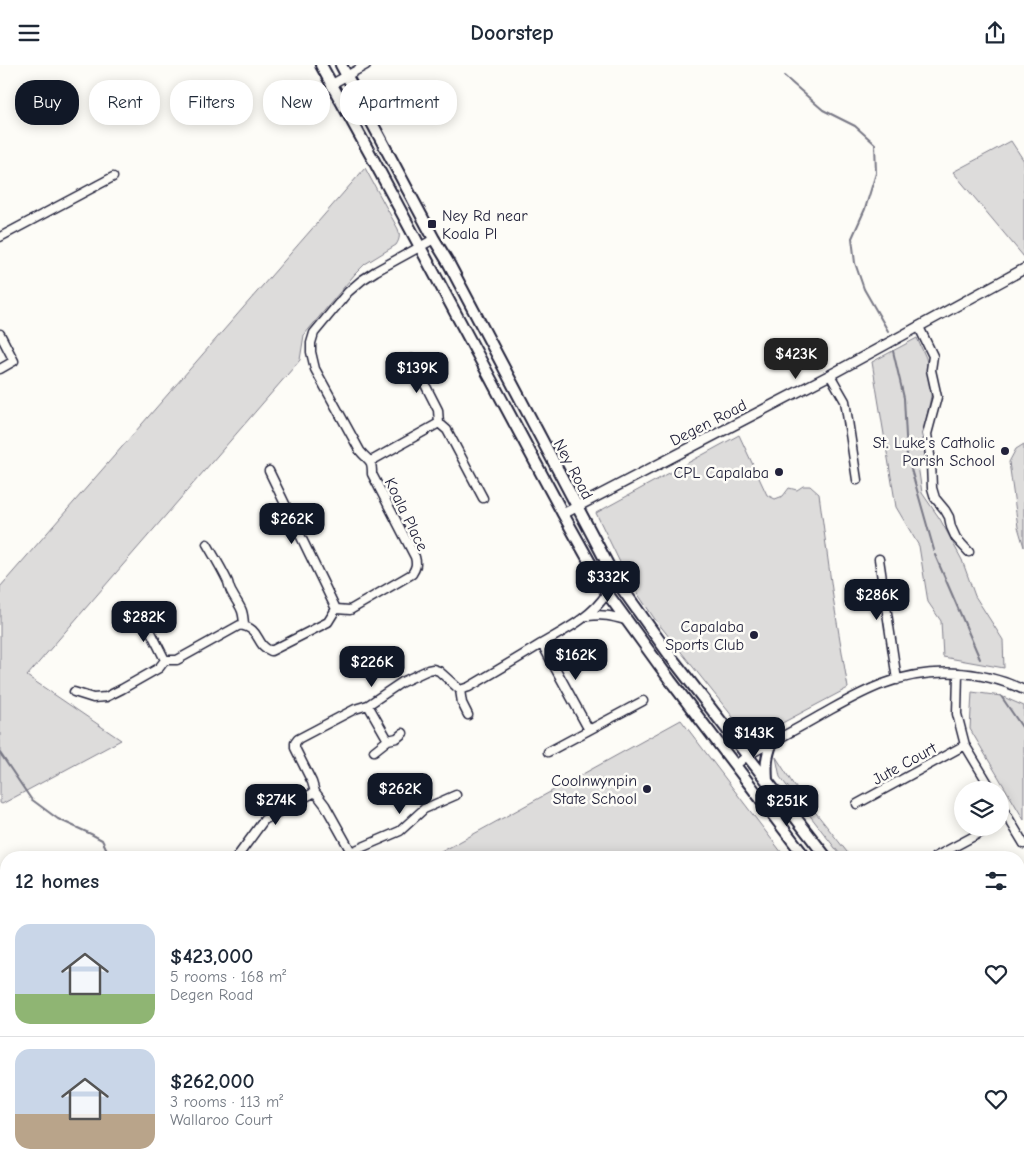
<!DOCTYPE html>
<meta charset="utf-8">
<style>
body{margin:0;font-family:"Comic Neue",sans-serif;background:#f2f2f3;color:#1f2937;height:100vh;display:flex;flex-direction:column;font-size:19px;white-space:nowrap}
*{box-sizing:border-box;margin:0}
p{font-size:16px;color:#747a83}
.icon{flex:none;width:28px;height:28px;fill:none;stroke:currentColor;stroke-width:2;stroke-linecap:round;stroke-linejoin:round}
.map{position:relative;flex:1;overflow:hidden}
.panel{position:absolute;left:0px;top:786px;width:1025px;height:321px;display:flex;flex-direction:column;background:#fff;border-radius:20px 20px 0 0;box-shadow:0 2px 12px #0003}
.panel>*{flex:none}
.guide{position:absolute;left:15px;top:15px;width:500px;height:45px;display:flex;gap:10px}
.buttons{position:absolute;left:954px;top:716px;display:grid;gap:10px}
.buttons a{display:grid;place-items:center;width:55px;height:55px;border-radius:50%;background:#fff;box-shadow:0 2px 12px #0003;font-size:25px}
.price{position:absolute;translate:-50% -42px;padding:0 11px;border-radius:10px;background:#111827;color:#fff;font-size:16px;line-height:32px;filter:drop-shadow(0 1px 2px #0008)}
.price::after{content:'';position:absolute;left:50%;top:30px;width:15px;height:11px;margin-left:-8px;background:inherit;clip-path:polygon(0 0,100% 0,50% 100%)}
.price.current{background:#222;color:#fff}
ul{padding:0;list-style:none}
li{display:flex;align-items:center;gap:15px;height:125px;padding:0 15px}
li+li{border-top:1px solid #e0e1e3}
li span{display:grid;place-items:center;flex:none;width:140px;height:100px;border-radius:15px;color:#555}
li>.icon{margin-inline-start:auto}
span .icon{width:60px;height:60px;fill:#fffc;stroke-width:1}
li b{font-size:21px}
h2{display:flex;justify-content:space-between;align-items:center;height:60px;padding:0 15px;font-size:21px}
.tag{padding:0 18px;border-radius:20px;background:#fff;box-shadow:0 2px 12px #0003;font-size:18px;line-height:45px}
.tag.current{background:#111827;color:#fff}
header{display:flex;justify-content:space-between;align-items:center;height:65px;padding:0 15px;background:#fff;font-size:22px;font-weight:700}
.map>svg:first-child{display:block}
.green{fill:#dddcdb;stroke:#807f8b}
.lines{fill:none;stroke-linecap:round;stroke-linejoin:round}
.stream{stroke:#787885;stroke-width:2}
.minor-casing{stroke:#22223b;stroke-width:11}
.tertiary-casing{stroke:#22223b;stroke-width:12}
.secondary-casing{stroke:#22223b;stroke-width:14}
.minor{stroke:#fdfcf7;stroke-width:8}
.tertiary{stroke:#fdfcf7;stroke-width:9}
.secondary{stroke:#fdfcf7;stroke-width:10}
.poi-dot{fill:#22223b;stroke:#fdfcf7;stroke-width:2}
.labels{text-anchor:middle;stroke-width:5;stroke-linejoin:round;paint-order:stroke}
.poi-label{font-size:16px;fill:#22223b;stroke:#fdfcf7;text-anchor:end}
.street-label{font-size:16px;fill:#22223b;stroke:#fdfcf7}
</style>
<header><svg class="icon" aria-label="menu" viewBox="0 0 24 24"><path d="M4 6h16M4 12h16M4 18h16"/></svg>Doorstep<svg class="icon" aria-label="share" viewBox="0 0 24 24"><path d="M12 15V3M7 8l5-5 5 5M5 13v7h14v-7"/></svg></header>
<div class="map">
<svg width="1024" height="1107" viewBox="0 0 1024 1107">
<rect width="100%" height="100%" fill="#fdfcf7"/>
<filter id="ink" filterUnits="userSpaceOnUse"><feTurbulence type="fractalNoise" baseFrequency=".02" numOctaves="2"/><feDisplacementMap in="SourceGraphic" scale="10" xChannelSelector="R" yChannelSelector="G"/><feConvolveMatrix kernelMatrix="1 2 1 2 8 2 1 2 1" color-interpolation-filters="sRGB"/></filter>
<g filter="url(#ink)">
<!-- green -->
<path class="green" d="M 1011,76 L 1024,96 L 1024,124 L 1023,125 L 1024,126 L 1024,192 L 953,107 Z
M 365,103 L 398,164 C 400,170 400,174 396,180 L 365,199 L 355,209 L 304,270 L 300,295 L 27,611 L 121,675 L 2,739 L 0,738 L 0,522 Z
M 917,273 L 926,293 L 932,326 L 923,371 L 926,395 L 918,400 L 922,428 L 940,454 L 962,495 L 975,531 L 1003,575 L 1004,603 L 943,592 L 941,556 L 928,537 L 919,481 L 896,442 L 872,297 Z
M 739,370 L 767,430 L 775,434 L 783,431 L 789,423 L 797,425 L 803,421 L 810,421 L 819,429 L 834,539 L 848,623 L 756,672 L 748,671 L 654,553 L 629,516 L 596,448 Z
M 1024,379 L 1024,482 L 1018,462 L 1009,397 L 1016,384 Z
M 972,627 L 1001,631 L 1024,641 L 1024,755 L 970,664 Z
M 681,655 L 785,792 L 432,792 Z
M 776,692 L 793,719 L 851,792 L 842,792 L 780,712 Z"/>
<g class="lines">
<!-- stream -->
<path class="stream" d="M 784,11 L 823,45 L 855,61 L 875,79 L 876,108 L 865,144 L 852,173 L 855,198 L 864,224 L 888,266
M 893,286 L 904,333 L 907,391
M 909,397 L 934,485
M 935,490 L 980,594
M 1001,631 L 1024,665
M 0,688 L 31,734 L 58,754 L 91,769 L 102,775 L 108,787 L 109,792
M 182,1101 L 182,1107"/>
<defs>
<path id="minor" d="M 332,19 L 366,0
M 0,172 L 113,112
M 919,262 L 933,291 L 931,305 L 937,332 L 927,369 L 931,397 L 932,423 L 935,433 L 945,445 L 949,452 L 951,462 L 956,473 L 969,487
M 0,269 L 14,296 L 0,304
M 412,294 L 438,345 L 439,358
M 830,310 L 845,336 L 857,415
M 371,396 L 439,358 L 447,365 L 483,433
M 269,406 L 336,544
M 207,479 C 214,491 222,504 228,517 C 229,521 230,525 232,528 C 240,543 243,542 244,560
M 879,494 L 897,615
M 143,551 L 165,595
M 588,551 C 604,549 611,551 625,555
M 542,579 L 589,665
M 958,608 L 957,649 L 965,680 L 992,725
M 460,625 L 462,638 L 468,650
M 74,627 L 93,633 L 106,632 L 122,624 L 159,603 L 165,595 L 177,595 L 240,560 C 262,564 254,579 271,586 L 328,557 L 336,544 L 350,545 L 412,509 C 416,503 417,499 415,492 L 372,409 C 372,393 369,397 360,386 L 315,304 L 311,287 L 311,278 L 314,268 L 348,227 L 362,215 L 376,206 L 434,174
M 368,640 L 388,675
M 374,686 L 388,675 L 397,673 L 403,668
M 548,687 L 643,636
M 736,700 L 748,690 C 772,677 797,664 821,650 C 841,639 861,627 883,619 C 928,602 980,604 1024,625
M 857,739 L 965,680
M 1000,739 L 1024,779
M 351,787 L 400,766 L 424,744 L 456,730
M 237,792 L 264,755 L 315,727
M 354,792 L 325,740 L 315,727 L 312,717 L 295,683 L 295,678 L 298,674 L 355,644 L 368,640 L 402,617 L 428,605 L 433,604 L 439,606 L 460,625 L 469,622 C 493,608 517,594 541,579 C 565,565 592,552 607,528
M 935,792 L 991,762
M 1019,941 L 1024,948
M 0,1046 L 6,1057
M 0,1084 L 6,1078
M 238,1101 L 239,1107
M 415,1101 L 417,1107
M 507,1101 L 509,1107
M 707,1101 L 713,1107
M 952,1101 L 957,1107
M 104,1107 L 105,1101
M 322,1107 L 324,1106
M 723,1107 L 729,1101"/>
<path id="tertiary" d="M 563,449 L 830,310 L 1024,204"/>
<path id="secondary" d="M 321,0 L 374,96 L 563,449 L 607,528 L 670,615 L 805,792
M 341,0 L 434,174 L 448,197 L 616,515 L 671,592 L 826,792
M 767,716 C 766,699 766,693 772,677
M 1019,1045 L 1024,1052
M 1019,1070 L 1024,1076"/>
</defs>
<!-- minor casing -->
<use href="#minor" class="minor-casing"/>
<!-- tertiary casing -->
<use href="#tertiary" class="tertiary-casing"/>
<!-- secondary casing -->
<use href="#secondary" class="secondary-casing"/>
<!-- minor -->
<use href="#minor" class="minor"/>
<!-- tertiary -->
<use href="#tertiary" class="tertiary"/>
<!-- secondary -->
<use href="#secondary" class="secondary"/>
</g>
</g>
<!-- markers -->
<g class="poi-dot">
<rect x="427" y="154" width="10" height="10" rx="2.5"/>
<circle cx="1005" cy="386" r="5"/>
<circle cx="779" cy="407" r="5"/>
<circle cx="754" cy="570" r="5"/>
<circle cx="647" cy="724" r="5"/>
</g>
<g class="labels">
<!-- poi labels -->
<g class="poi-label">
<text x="442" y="156" text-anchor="start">Ney Rd near<tspan x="442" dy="18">Koala Pl</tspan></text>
<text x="995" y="383">St. Luke's Catholic<tspan x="995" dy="18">Parish School</tspan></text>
<text x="769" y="413">CPL Capalaba</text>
<text x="744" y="567">Capalaba<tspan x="744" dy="18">Sports Club</tspan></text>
<text x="637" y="721">Coolnwynpin<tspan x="637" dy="18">State School</tspan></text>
</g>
<!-- street labels -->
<g class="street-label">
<text transform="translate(708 357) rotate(-27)" y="6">Degen Road</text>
<text transform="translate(574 404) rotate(62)" y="6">Ney Road</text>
<text transform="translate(407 449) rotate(64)" y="6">Koala Place</text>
<text transform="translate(904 698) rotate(-29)" y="6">Jute Court</text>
</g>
</g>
</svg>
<div class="buttons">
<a><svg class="icon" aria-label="layers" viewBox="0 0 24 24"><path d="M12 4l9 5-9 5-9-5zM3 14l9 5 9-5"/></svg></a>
</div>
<b class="price current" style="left:796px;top:315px">$423K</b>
<b class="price" style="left:417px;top:329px">$139K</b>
<b class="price" style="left:292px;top:480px">$262K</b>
<b class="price" style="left:608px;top:538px">$332K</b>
<b class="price" style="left:877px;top:556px">$286K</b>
<b class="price" style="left:144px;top:578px">$282K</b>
<b class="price" style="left:576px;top:616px">$162K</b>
<b class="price" style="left:372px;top:623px">$226K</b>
<b class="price" style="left:754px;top:694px">$143K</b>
<b class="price" style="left:400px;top:750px">$262K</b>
<b class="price" style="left:276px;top:761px">$274K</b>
<b class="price" style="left:787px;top:762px">$251K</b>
<div class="guide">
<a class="tag current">Buy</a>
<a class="tag">Rent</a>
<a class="tag">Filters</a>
<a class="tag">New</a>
<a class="tag">Apartment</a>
</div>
<section class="panel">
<h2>12 homes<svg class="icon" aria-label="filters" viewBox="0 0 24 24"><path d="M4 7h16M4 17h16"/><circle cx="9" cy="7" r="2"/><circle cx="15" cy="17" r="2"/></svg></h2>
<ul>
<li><span style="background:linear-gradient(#c9d6e8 70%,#8fb573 0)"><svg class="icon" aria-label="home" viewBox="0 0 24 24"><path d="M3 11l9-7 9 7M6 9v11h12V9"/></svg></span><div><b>$423,000</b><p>5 rooms · 168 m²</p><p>Degen Road</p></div><svg class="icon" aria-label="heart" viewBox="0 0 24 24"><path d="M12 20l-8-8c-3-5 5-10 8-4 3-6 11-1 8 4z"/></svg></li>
<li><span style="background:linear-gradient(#c9d6e8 65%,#b9a48a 0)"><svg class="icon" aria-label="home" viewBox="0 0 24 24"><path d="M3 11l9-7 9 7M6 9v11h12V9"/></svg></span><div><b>$262,000</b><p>3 rooms · 113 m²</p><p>Wallaroo Court</p></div><svg class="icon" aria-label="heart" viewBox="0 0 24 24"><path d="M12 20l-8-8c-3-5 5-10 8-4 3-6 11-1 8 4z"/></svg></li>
</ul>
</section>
</div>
